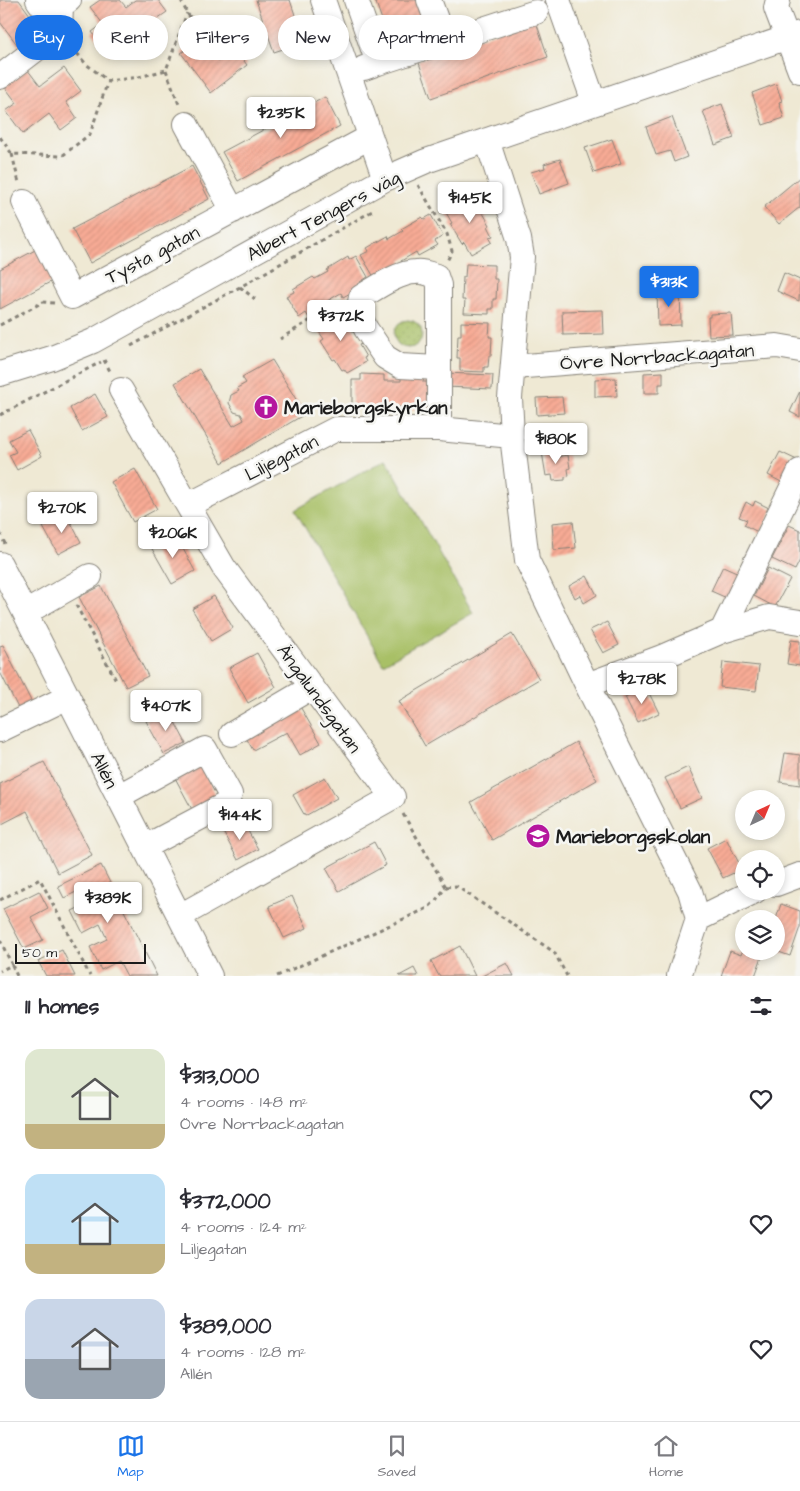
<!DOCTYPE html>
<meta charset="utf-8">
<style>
body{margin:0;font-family:"Architects Daughter",sans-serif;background:#f2f2f3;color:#2b2b33;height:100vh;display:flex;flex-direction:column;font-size:19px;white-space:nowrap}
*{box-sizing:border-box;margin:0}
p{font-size:16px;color:#7c7c81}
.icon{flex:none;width:28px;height:28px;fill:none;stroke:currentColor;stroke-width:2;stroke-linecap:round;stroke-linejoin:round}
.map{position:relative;height:976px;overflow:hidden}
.side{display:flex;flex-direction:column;background:#fff;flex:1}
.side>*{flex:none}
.banner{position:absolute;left:15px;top:15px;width:500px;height:45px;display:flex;gap:10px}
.needle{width:32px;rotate:44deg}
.controls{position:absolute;left:735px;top:790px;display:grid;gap:10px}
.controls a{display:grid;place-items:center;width:50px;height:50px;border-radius:50%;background:#fff;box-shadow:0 2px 8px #0003;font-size:25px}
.scale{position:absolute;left:15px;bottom:12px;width:131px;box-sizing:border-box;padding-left:5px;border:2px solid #1c1c1c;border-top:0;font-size:14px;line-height:18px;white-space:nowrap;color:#1c1c1c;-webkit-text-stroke:4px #f6f6f2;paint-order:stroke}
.price{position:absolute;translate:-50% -42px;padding:0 11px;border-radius:5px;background:#fff;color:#222;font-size:16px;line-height:32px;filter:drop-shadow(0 1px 2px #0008)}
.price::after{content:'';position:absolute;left:50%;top:30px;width:15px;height:11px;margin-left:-8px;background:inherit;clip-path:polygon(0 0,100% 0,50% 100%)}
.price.on{background:#1a73e8;color:#fff}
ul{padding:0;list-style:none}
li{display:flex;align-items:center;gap:15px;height:125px;padding:0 25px}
li span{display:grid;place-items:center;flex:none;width:140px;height:100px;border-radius:15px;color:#555}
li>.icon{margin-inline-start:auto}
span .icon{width:60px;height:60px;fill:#fffc;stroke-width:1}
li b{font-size:21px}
h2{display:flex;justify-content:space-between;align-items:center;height:60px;padding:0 25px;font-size:21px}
.pill{padding:0 18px;border-radius:22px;background:#fff;box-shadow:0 2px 8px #0003;font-size:18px;line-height:45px}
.pill.on{background:#1a73e8;color:#fff}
.dock{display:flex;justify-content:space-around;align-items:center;height:70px;border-top:1px solid #e1e1e2;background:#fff;font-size:14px;color:#7c7c81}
.dock a{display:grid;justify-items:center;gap:2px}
.dock .on{color:#1a73e8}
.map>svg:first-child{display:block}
.grass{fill:url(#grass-dots);stroke:#626e41}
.garden{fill:#a8c066;stroke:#626e41}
.building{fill:url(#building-hatch)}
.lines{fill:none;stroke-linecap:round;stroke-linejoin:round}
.minor-casing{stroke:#868278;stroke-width:26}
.path{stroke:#868278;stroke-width:3;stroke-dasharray:4 4;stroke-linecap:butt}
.minor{stroke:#fff;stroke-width:24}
.labels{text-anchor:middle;stroke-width:5;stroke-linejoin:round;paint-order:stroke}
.street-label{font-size:19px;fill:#1c1c1c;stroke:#f6f6f2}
.poi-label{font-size:19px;font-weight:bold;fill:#1c1c1c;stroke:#f6f6f2;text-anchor:start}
</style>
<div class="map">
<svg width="800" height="976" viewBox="0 0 800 976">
<defs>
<pattern id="grass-dots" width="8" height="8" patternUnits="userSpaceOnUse" patternTransform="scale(1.25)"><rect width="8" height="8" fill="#a8c066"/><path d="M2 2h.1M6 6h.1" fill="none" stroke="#90a458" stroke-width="1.8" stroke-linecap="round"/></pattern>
<pattern id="building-hatch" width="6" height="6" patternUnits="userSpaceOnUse" patternTransform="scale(1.25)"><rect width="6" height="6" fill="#f8ab95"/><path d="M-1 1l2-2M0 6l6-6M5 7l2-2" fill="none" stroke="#d49380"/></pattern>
</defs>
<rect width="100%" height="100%" fill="#f6f6f2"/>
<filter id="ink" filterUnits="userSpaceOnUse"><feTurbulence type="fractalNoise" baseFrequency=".02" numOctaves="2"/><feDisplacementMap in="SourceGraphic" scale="10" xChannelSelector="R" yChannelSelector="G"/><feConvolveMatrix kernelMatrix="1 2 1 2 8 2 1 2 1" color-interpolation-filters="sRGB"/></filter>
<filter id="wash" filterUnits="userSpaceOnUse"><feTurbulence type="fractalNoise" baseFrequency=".0096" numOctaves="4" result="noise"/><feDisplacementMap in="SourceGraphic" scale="20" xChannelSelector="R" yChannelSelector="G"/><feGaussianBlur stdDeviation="1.12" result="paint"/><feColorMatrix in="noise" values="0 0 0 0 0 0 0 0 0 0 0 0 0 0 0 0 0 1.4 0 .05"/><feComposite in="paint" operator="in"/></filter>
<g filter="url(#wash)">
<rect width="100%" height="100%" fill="#efe9d4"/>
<!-- grass -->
<path class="grass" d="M394 334a14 14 0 1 1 28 0a14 14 0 1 1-28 0Z"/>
<!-- garden -->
<path class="garden" d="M 386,459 L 473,613 L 383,664 L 295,510 Z"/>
<g id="blocks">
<!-- building -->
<path class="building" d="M 0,0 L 19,0 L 41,30 L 19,47 L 0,22 Z
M 100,0 L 120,0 L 126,7 L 135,0 L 158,0 L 167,12 L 151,23 L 163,39 L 147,51 L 135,35 L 109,55 L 92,32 L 103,24 L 90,7 Z
M 256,0 L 290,0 L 304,42 L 274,52 Z
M 375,0 L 419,0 L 428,26 L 389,40 Z
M 535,19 L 548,57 L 431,98 L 418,60 Z
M 202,38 L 219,61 L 235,49 L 247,65 L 211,93 L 181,53 Z
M 64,68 L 81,91 L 66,102 L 77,118 L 61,130 L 49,114 L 23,134 L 6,111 L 17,103 L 4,86 L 27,69 L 40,86 Z
M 776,84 L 782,101 L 779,102 L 784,118 L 763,125 L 752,93 Z
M 325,97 L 340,126 L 238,181 L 222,152 Z
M 722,104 L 734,138 L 715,145 L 703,111 Z
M 672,117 L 687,157 L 674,162 L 670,151 L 656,155 L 646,127 Z
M 612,139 L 621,164 L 594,173 L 585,148 Z
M 560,159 L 569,183 L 539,194 L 531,172 L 545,168 L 544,164 Z
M 192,166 L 209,199 L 90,263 L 72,229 Z
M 800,177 L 800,207 L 779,224 L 764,207 Z
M 466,196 L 469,201 L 472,199 L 478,209 L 480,208 L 490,225 L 488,226 L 493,236 L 489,237 L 492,242 L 471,254 L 464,242 L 462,244 L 450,224 L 452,223 L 444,209 Z
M 431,215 L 443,236 L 435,241 L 438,245 L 418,256 L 416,252 L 401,261 L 404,266 L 374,277 L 361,255 L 369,251 L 367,248 L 388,236 L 389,239 L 403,231 L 401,229 L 422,217 L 424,219 Z
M 37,249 L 54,280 L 0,309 L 0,269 Z
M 356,256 L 368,277 L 360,282 L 363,286 L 343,297 L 341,293 L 327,301 L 330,307 L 309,318 L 306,313 L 299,318 L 286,296 L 294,292 L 293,289 L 313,277 L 315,279 L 328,272 L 327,270 L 348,257 L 349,260 Z
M 466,264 L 494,265 L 494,279 L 497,279 L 496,299 L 493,299 L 493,309 L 489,309 L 489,314 L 464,313 L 465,300 L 462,300 L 463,277 L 465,277 Z
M 784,273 L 800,280 L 799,301 L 777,291 Z
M 680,290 L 681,325 L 658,326 L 657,291 Z
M 337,310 L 339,315 L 342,314 L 348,326 L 351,324 L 362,344 L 359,345 L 366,357 L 364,358 L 366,362 L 347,373 L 344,369 L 342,370 L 335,359 L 333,360 L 321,341 L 324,339 L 317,329 L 319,327 L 316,322 Z
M 603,310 L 604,334 L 563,335 L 562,311 Z
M 731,313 L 733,335 L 709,336 L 708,317 L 710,317 L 710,314 Z
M 461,322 L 490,323 L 489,337 L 492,337 L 491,356 L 489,356 L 488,367 L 484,367 L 484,372 L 460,371 L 460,358 L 457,358 L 458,335 L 461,335 Z
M 272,360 L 305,414 L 222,463 L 175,383 L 199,369 L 233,426 L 244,420 L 241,414 L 234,412 L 229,403 L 231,395 L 239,391 L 237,388 L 246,383 L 242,377 Z
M 663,372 L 663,384 L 659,384 L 659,393 L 644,393 L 644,373 Z
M 446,373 L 493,375 L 492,389 L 446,387 Z
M 361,374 L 384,375 L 384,381 L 401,381 L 401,377 L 424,377 L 423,382 L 433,382 L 432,407 L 424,407 L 424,409 L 400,409 L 400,407 L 384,406 L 384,409 L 360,408 L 360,405 L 352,405 L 352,380 L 361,380 Z
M 616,378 L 617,396 L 595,397 L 595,379 Z
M 800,391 L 800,417 L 790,412 Z
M 95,394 L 108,417 L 82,431 L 70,408 Z
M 562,397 L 564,413 L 537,415 L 536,398 Z
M 28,430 L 42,456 L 17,470 L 9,455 L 16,452 L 9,440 Z
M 556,450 L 557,457 L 568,455 L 570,468 L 568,469 L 569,476 L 565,477 L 565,480 L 553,481 L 552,475 L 546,476 L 542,452 Z
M 780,452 L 799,461 L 787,485 L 768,475 Z
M 135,469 L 157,509 L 133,522 L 111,482 Z
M 755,501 L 773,510 L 760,533 L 744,525 L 747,520 L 739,517 L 746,502 L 753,506 Z
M 67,515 L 81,542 L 58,554 L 43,527 Z
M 573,521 L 576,548 L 554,550 L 552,523 Z
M 789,525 L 800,530 L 800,560 L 795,570 L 772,559 Z
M 175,534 L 195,571 L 172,584 L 151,547 Z
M 723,566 L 741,574 L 729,599 L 711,591 Z
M 768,568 L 790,579 L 775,607 L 754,596 Z
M 587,576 L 597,595 L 584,603 L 580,595 L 575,598 L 569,586 Z
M 101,586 L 148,676 L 126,687 L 79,597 Z
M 214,596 L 233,628 L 211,641 L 192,609 Z
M 607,622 L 619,645 L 603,653 L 590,630 Z
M 512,634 L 539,679 L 425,746 L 399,701 Z
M 791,640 L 800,641 L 800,666 L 787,664 Z
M 3,645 L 32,703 L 19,710 L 0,672 L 0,646 Z
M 257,653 L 276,687 L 248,703 L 229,668 Z
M 723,662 L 759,666 L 756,691 L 720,687 Z
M 646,687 L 659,713 L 638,723 L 625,697 Z
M 298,703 L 321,743 L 300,755 L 287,732 L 253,750 L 244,734 Z
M 168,709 L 186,743 L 164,754 L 146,721 Z
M 576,742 L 597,780 L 492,840 L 471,802 Z
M 785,753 L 800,755 L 800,785 L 780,782 Z
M 198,761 L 220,802 L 195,815 L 173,774 Z
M 44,762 L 92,855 L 58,873 L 27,811 L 0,825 L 0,784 Z
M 688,767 L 702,798 L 680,808 L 665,778 Z
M 325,777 L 337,798 L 305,816 L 293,795 Z
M 243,822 L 258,849 L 238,860 L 223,832 Z
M 726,838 L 742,869 L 723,878 L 707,848 Z
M 374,842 L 386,865 L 339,891 L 326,868 Z
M 101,865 L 157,976 L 127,976 L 119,961 L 101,970 L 90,947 L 107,939 L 100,924 L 83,933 L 72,911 L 89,903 L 82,889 L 64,898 L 58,886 Z
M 39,891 L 48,908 L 31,917 L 43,940 L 24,949 L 3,909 Z
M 292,896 L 307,928 L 284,938 L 269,906 Z
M 781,904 L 800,911 L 800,927 L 790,956 L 776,951 L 776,919 Z
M 460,946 L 475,976 L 439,976 L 431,961 Z
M 744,947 L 744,951 L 754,951 L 763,954 L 755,976 L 721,976 L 730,951 L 741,955 Z
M 62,950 L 75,976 L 46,976 L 38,961 Z
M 507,963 L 514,976 L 482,976 Z
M 414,968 L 418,976 L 399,976 Z"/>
</g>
</g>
<g filter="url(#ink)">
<use href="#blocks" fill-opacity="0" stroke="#868278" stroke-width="1"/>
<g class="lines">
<defs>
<path id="minor" d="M 38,0 L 60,31
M 323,0 L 385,179
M 356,0 L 378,63 L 364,68
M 429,0 L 444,41
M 558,0 L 594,102
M 778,0 L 776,8 L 800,71
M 378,63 L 536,12
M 0,77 L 60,31 L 61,6 L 69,0
M 186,124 L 233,211
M 487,140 L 519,239 L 522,257 L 510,398 L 512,436 L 527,560 L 587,685 L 690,891 L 698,919 L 679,976
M 24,202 L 72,297 L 370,137
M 513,367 L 777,346 L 800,350
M 438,368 L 400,366 L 385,357 L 366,329 L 358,313 L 361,297 C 376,288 399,272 416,272 C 422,271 430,274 436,276 L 439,285 L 439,429
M 0,374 L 52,358 L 93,341 L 385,179 L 426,161 L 800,33
M 121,390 L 224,568 L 393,797 L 180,916
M 189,505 L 336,429 L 439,429 L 512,436
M 0,564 L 210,976
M 25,613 L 90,576
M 722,631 L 800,471
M 587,685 L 662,657 L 722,631 L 769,617 L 800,622
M 0,730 L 68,697
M 232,734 L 312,687
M 119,796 L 205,749 L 230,794 L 226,804 L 145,847
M 776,884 L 800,875
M 698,919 L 755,891"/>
</defs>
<!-- minor casing -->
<use href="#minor" class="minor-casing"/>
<!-- path -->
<path class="path" d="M 181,0 L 187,13 L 212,47
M 72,47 L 86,64 L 108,81 L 139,77 L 166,70 L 187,13
M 166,70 L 180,107
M 0,137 L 12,154 L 62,156 L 90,134 L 108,81
M 12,154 L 19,183
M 418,185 L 447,234 L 452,251 L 447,261
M 240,287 L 255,299
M 0,325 L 43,302 L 54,303
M 280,339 L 322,313 L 340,306
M 131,346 L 240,287 L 374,210
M 104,360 L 111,373
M 0,415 L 101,362
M 0,533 L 6,546
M 76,605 L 116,680
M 403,814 L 446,887
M 446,887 L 456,886 L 554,952 L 567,976
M 0,900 L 40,879 L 90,976
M 0,940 L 12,965 L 0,971
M 12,965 L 17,976
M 277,976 L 428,908 L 436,900 L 446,887"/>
<!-- minor -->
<use href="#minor" class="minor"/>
</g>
</g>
<!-- icons -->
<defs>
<symbol id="church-disc" viewBox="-11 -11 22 22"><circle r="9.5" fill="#b5179e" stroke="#f6f6f2"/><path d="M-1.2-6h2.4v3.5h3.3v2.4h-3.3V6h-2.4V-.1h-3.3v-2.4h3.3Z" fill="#fff"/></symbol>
<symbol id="school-disc" viewBox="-11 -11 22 22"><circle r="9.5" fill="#b5179e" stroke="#f6f6f2"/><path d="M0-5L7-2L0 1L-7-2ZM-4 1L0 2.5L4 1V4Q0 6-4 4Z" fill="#fff"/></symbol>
</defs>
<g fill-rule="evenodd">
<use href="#church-disc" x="252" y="393" width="28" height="28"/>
<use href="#school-disc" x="524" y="822" width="28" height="28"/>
</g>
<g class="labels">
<!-- street labels -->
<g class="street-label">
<text transform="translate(323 215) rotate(-28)" y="7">Albert Tengers väg</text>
<text transform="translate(152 254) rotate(-28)" y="7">Tysta gatan</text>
<text transform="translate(657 356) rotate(-4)" y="7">Övre Norrbackagatan</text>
<text transform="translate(281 457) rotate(-27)" y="7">Liljegatan</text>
<text transform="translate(320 698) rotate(54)" y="7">Ängalundsgatan</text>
<text transform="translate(105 770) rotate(63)" y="7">Allén</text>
</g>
<!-- poi labels -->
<g class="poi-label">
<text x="284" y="414">Marieborgskyrkan</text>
<text x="556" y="843">Marieborgsskolan</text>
</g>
</g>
</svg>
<div class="controls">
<a><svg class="needle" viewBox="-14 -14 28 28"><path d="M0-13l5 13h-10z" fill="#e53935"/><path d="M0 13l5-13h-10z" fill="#7c7c81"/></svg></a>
<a><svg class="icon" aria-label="locate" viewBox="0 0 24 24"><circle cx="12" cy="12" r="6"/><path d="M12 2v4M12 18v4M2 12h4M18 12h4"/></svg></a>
<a><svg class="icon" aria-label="layers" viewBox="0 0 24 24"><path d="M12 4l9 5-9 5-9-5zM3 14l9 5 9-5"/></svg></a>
</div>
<div class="scale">50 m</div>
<b class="price" style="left:281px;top:139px">$235K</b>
<b class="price" style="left:470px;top:224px">$145K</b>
<b class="price on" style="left:669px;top:308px">$313K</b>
<b class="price" style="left:341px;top:342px">$372K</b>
<b class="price" style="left:556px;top:465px">$180K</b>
<b class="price" style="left:62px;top:534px">$270K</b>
<b class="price" style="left:173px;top:559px">$206K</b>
<b class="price" style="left:642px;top:705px">$278K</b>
<b class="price" style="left:166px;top:732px">$407K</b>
<b class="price" style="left:240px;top:841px">$144K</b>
<b class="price" style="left:108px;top:924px">$389K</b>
<div class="banner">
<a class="pill on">Buy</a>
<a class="pill">Rent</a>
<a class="pill">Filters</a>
<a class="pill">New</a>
<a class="pill">Apartment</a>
</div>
</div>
<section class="side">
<h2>11 homes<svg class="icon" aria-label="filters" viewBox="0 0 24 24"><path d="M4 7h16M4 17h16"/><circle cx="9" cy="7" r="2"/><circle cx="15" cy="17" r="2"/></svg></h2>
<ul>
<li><span style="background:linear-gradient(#dfe7d0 75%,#c2b280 0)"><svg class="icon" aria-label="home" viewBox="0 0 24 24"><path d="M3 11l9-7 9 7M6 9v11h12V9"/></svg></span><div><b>$313,000</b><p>4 rooms · 148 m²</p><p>Övre Norrbackagatan</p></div><svg class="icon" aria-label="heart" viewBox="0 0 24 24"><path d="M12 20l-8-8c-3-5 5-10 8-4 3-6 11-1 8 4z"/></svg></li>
<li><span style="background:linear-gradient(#bfe0f5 70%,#c2b280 0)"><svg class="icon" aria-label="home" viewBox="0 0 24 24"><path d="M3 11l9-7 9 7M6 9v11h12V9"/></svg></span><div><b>$372,000</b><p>4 rooms · 124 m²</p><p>Liljegatan</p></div><svg class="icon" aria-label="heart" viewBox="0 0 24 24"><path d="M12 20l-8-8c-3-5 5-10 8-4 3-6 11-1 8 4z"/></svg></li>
<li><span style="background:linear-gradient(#c9d6e8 60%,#9aa5b1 0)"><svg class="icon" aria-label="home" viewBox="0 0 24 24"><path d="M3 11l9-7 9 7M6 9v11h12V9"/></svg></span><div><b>$389,000</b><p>4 rooms · 128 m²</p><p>Allén</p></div><svg class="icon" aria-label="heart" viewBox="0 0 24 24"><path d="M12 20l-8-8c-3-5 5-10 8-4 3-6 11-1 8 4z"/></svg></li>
</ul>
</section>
<nav class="dock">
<a class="on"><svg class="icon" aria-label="map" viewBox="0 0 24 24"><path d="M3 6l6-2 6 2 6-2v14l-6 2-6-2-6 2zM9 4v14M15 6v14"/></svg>Map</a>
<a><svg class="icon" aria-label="saved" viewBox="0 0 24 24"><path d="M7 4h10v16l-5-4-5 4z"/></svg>Saved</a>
<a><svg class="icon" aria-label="home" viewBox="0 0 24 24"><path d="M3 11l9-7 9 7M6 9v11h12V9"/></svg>Home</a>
</nav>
